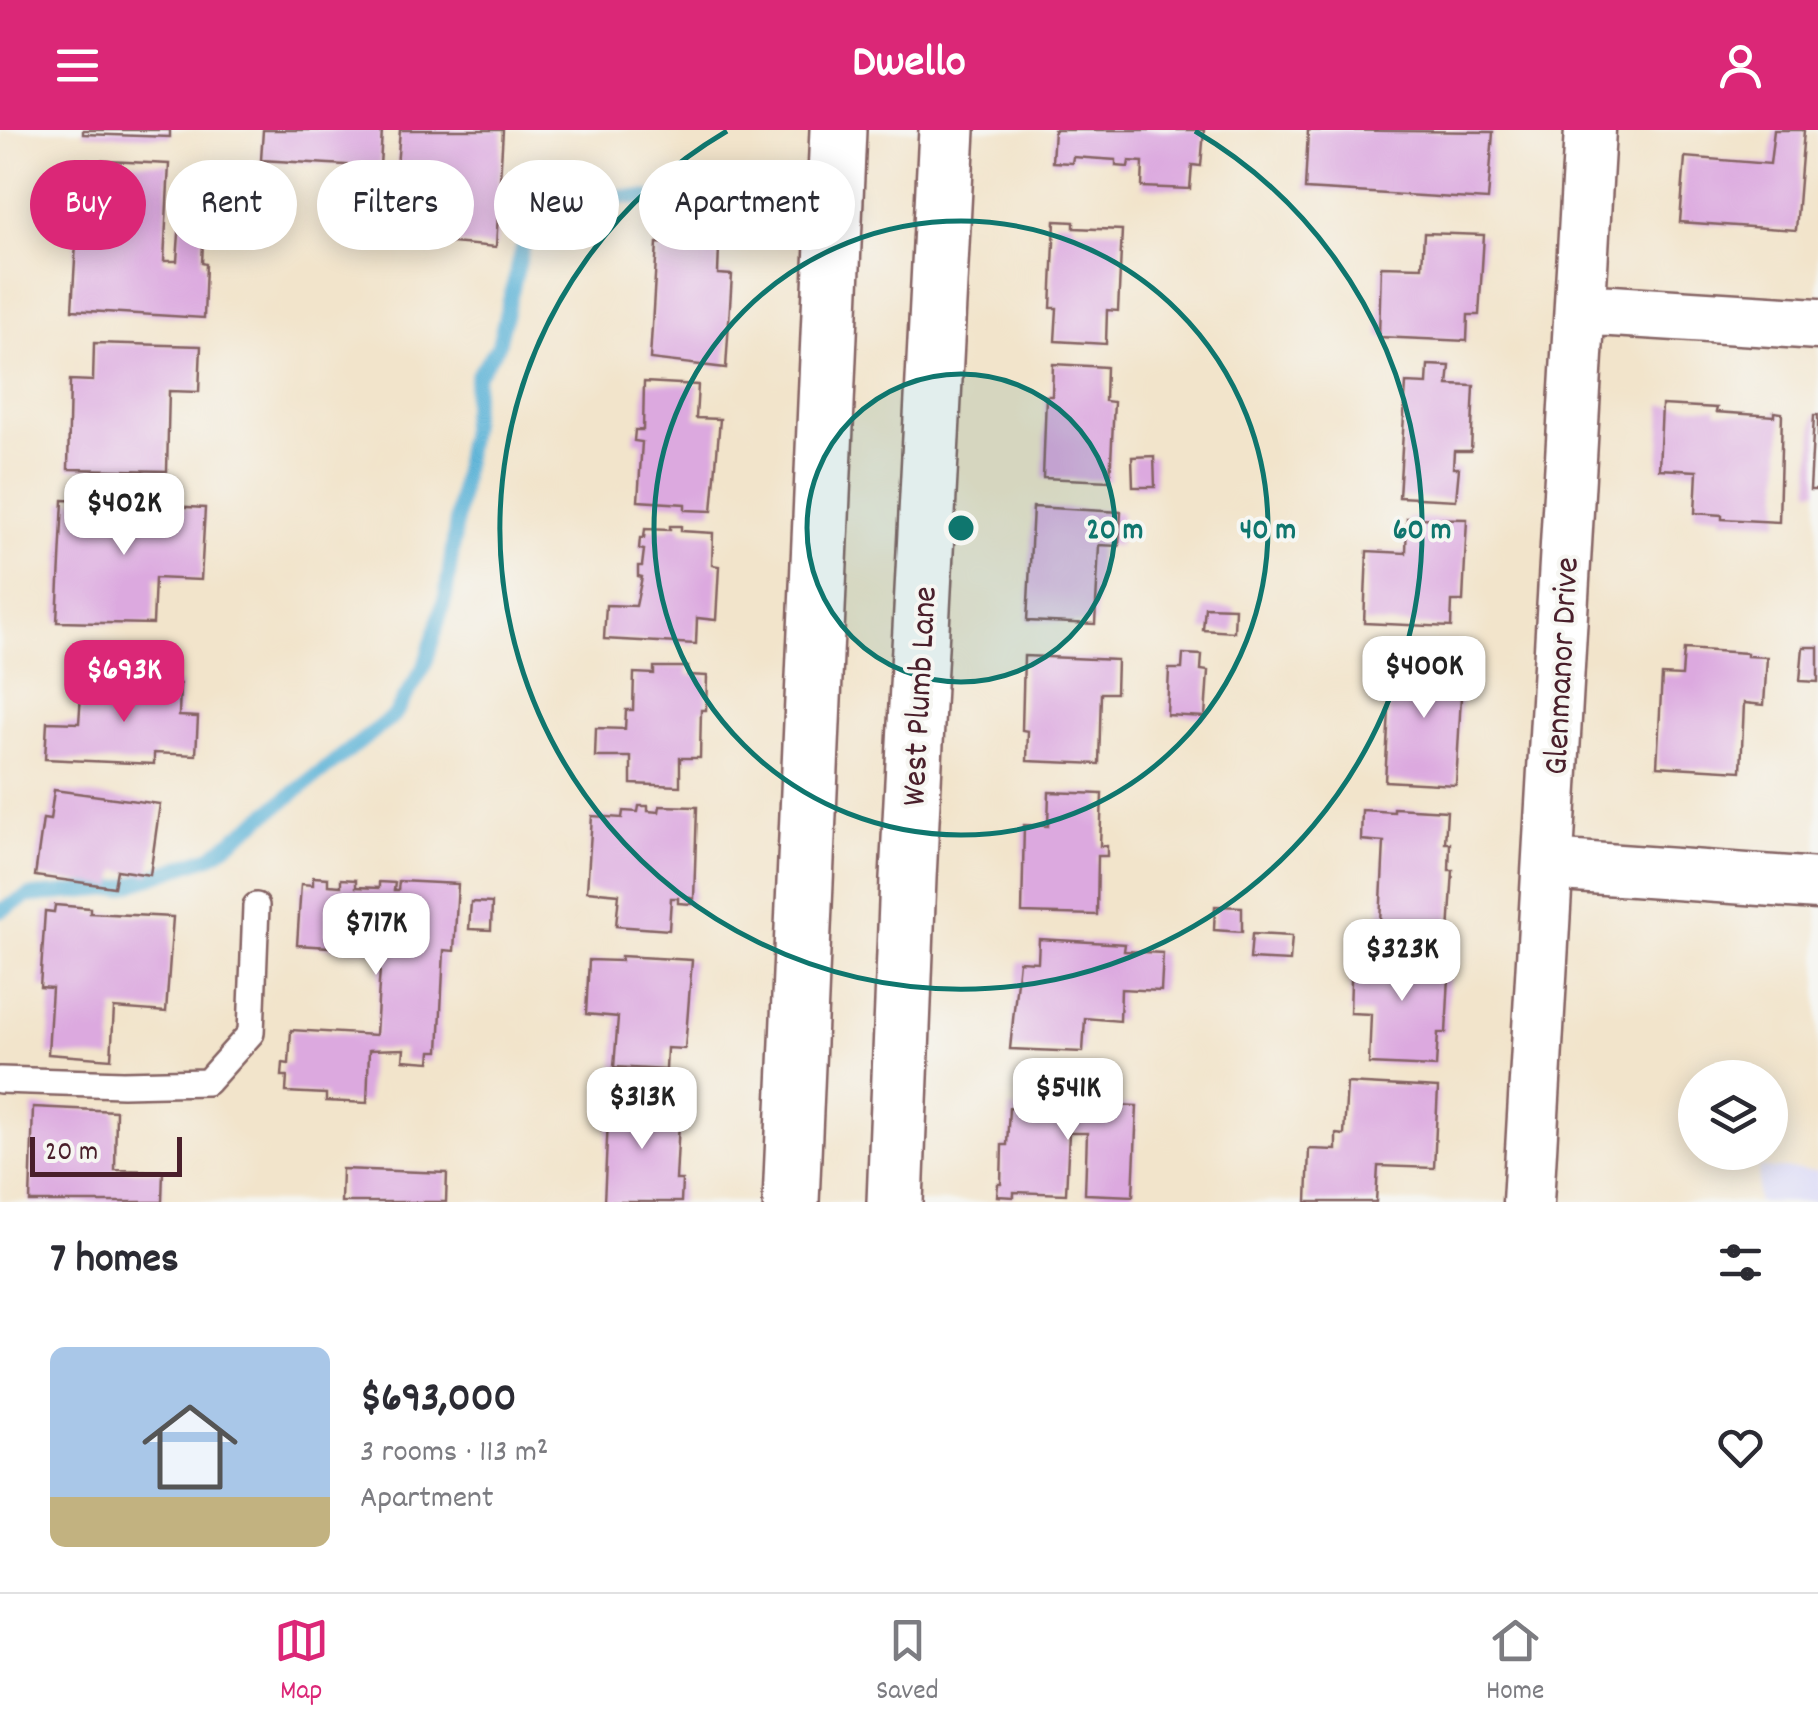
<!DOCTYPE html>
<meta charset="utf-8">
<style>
body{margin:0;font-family:Dekko,sans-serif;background:#f2f2f3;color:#2b2b33;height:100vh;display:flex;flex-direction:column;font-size:38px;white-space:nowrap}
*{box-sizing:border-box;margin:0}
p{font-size:32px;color:#7c7c81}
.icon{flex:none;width:55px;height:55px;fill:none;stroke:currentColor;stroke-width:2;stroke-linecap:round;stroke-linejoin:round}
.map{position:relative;height:1072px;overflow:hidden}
.side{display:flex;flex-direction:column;background:#fff;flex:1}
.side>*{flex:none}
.guide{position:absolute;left:30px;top:30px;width:1000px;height:90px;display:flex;gap:20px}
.controls{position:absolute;left:1678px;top:930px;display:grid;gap:20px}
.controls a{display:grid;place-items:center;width:110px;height:110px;border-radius:50%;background:#fff;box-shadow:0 5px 25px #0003;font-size:50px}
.scale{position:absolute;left:30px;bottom:25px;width:152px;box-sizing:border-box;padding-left:10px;border:5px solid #4a1f2b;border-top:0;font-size:28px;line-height:35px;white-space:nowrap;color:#4a1f2b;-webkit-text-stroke:8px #f6f6f2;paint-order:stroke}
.price{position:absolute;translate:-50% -85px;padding:0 22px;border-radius:20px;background:#fff;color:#222;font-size:32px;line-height:65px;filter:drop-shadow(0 2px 5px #0008)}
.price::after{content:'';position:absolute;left:50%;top:60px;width:30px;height:22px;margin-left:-15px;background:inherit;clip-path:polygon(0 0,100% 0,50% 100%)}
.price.on{background:#db2777;color:#fff}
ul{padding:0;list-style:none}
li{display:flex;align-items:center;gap:30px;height:250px;padding:0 50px}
li span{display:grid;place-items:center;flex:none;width:280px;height:200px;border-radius:15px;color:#555}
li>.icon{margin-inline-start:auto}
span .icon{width:120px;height:120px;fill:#fffc;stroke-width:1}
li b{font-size:42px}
h2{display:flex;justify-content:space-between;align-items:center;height:120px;padding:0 50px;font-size:42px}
.tag{padding:0 35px;border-radius:45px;background:#fff;box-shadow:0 5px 25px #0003;font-size:35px;line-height:90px}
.tag.on{background:#db2777;color:#fff}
header{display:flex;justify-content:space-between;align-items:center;height:130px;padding:0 50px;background:#db2777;color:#fff;font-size:45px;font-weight:700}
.dock{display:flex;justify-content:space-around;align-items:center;height:140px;border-top:2px solid #e1e1e2;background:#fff;font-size:28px;color:#7c7c81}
.dock a{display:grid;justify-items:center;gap:5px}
.dock .on{color:#db2777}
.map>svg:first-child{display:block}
.built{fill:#d8d7f8}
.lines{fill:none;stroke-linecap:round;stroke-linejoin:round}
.stream{stroke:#59b1d6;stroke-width:15}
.building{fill:#dca9df}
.service-casing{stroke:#856463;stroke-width:30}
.minor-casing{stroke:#856463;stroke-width:55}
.secondary-casing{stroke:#856463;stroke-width:60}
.service{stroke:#fff;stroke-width:25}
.minor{stroke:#fff;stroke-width:50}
.secondary{stroke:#fff;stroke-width:55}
.ring{fill:none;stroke:#0f766e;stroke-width:5}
.labels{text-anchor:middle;stroke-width:8;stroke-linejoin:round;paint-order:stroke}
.street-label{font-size:35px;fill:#4a1f2b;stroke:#f6f6f2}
.centre{fill:#0f766e;stroke:#f6f6f2;stroke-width:5}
.ring-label{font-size:30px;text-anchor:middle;font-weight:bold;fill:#0f766e;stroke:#f6f6f2;stroke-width:8;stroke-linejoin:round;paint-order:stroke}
</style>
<header><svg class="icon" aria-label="menu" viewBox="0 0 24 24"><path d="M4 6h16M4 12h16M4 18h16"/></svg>Dwello<svg class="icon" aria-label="person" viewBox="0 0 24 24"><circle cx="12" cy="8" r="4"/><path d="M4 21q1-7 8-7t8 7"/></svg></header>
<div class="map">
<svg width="1818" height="1072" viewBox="0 0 1818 1072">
<rect width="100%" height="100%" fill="#f6f6f2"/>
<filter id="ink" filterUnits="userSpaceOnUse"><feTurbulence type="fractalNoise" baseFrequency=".01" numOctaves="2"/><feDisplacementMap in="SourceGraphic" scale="20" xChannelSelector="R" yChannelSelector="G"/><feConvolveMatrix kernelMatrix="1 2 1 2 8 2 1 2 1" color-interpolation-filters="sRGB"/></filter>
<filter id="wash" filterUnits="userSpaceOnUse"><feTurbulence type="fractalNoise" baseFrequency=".0048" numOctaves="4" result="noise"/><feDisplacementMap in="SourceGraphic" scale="40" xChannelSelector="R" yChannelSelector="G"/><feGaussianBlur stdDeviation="2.25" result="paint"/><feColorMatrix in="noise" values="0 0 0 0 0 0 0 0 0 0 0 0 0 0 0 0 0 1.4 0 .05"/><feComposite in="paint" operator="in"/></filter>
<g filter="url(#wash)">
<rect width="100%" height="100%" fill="#f2e4cb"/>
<!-- built -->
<path class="built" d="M 1759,1038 L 1818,1041 L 1818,1072 L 1757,1072 Z"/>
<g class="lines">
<!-- stream -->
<path class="stream" d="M 0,781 L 28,766 L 121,758 L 212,726 L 394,586 L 425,535 L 446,465 L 477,246 L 498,216 L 529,93 L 546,65 L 602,65 L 768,76 L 773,71"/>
</g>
<g id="blocks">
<!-- building -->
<path class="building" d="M 83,0 L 170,0 L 170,7 L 83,4 Z
M 263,0 L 382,0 L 380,37 L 261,30 Z
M 400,0 L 503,0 L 496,117 L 396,108 L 396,56 L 388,56 L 389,35 L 397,36 Z
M 1054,0 L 1204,0 L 1201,36 L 1192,35 L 1190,59 L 1142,57 L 1143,32 L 1129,31 L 1128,37 L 1116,36 L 1116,30 L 1073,27 L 1072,33 L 1052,32 Z
M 1308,0 L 1493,2 L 1488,70 L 1305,59 Z
M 1774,0 L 1804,0 L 1796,100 L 1680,92 L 1685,27 L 1770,34 Z
M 87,30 L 169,34 L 164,131 L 177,131 L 180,90 L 204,92 L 202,133 L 206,134 L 204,188 L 72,180 L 78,78 L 85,79 Z
M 1055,91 L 1074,92 L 1074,98 L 1122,100 L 1118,181 L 1107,180 L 1106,214 L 1055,211 L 1057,178 L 1051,178 Z
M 1424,103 L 1484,105 L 1479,185 L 1468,185 L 1467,211 L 1379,207 L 1381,136 L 1422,137 Z
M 657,113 L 719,117 L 718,144 L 732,145 L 726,238 L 650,229 Z
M 94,213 L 201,216 L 199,262 L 169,261 L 167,341 L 68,339 L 70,250 L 93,251 Z
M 1053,234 L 1106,237 L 1105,271 L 1114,272 L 1110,351 L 1043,348 L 1046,266 L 1052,266 Z
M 1428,235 L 1450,236 L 1448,255 L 1474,256 L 1471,321 L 1454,321 L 1453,338 L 1459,338 L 1456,370 L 1399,367 L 1406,253 L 1427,254 Z
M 644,252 L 698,255 L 696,288 L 720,289 L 712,381 L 685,380 L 685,374 L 638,371 L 642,312 L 634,311 L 635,300 L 643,300 Z
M 1662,275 L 1717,278 L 1716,282 L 1774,286 L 1774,282 L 1782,283 L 1779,392 L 1722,389 L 1722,385 L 1695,383 L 1697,341 L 1659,339 Z
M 1814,285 L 1818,285 L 1818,360 L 1810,360 Z
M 1154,326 L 1155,357 L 1133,357 L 1132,327 Z
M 63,370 L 205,378 L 201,450 L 155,448 L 153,494 L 57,492 Z
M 1033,377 L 1121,382 L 1119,416 L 1099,415 L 1095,494 L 1027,491 Z
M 1407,388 L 1467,389 L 1463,471 L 1452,471 L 1451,497 L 1364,493 L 1367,421 L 1406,423 Z
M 670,396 L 681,396 L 681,401 L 713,403 L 712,435 L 719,436 L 716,490 L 697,488 L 696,514 L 604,509 L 606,475 L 636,476 L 642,447 L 638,446 L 638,436 L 642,436 L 644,420 L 639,419 L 640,408 L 644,408 L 645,399 L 670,400 Z
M 1205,477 L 1235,478 L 1234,502 L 1203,500 Z
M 1803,517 L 1818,517 L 1818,552 L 1800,551 Z
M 1684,519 L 1747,523 L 1747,526 L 1767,527 L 1764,575 L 1744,573 L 1741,641 L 1657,636 L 1662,545 L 1682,546 Z
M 1183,524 L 1202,525 L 1201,540 L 1208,541 L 1205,587 L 1167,585 L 1169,539 L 1182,539 Z
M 1024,526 L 1117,530 L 1116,563 L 1101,563 L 1099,634 L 1027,631 L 1028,601 L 1022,600 Z
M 1392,527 L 1463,531 L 1456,655 L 1385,651 Z
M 654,537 L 688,537 L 688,545 L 707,546 L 706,580 L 701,580 L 700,628 L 680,628 L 680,656 L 631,654 L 631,627 L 595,627 L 596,598 L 625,599 L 626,580 L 633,580 L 634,543 L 654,544 Z
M 82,550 L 180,554 L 179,586 L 198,587 L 196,625 L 154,623 L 154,634 L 45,629 L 47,592 L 79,593 Z
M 54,660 L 160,674 L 150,745 L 117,740 L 114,757 L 35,746 L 43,689 L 50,690 Z
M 1049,662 L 1102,664 L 1100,716 L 1107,716 L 1107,726 L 1098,726 L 1097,785 L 1022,783 L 1024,695 L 1048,696 Z
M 639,676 L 648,676 L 648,681 L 659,682 L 660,676 L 697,677 L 694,769 L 690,768 L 691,774 L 678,773 L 678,768 L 671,768 L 669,800 L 616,796 L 619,764 L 587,761 L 592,686 L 622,688 L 623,681 L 638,682 Z
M 1394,678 L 1447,681 L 1445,713 L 1450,713 L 1449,740 L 1453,740 L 1449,803 L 1425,801 L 1426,795 L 1380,792 L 1384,712 L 1361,710 L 1362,680 L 1394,682 Z
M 313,747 L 328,748 L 328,755 L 341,756 L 341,749 L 356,750 L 356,757 L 379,758 L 379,752 L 395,753 L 394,760 L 398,760 L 399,751 L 458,754 L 454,821 L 444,820 L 439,921 L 431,921 L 430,932 L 403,930 L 404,919 L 369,920 L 367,973 L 326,971 L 326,964 L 286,962 L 287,946 L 282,946 L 283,933 L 289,934 L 291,900 L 376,905 L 381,820 L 297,815 L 301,754 L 313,755 Z
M 471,772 L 492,773 L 491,800 L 469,799 Z
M 55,775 L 90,778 L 90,783 L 173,787 L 166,882 L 114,878 L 111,929 L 48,924 L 52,858 L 40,857 L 45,781 L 54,782 Z
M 1215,776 L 1242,777 L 1242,802 L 1214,800 Z
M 1252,804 L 1292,806 L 1290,831 L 1250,829 Z
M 1039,809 L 1125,814 L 1124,821 L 1163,823 L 1161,861 L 1121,859 L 1120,891 L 1085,888 L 1083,922 L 1010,919 L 1019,831 L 1038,832 Z
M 1352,819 L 1444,823 L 1443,828 L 1450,828 L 1446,903 L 1438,903 L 1436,937 L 1369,934 L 1371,884 L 1350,883 Z
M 621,826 L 692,830 L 685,919 L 667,918 L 666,940 L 614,937 L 618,887 L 586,884 L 589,830 L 621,831 Z
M 1347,953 L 1438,958 L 1434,1038 L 1378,1036 L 1376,1072 L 1307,1072 L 1309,1019 L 1336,1020 L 1336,1004 L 1344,1005 Z
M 1027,954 L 1086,956 L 1085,974 L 1137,976 L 1133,1066 L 1085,1064 L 1087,1003 L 1069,1003 L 1066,1064 L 1014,1062 L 1014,1067 L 997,1066 L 998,1054 L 1001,1054 L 1002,1015 L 1007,1015 L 1009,978 L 1025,979 Z
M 609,969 L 680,972 L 676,1050 L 682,1050 L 681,1072 L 604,1072 Z
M 33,977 L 116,981 L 115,1040 L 163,1041 L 162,1072 L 30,1072 Z
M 342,1039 L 447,1043 L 446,1072 L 341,1072 Z"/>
</g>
</g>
<g filter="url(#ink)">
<use href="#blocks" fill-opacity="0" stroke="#856463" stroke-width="2.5"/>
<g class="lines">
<defs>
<path id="service" d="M 0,950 L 123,954 L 207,952 L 251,903 L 256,776"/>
<path id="minor" d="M 1580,179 L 1818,194
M 1548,735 L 1818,754
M 1528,1072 L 1590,0"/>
<path id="secondary" d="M 791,1072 L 838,0
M 895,1072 L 908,748 L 947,0"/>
</defs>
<!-- service casing -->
<use href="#service" class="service-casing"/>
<!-- minor casing -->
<use href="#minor" class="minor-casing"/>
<!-- secondary casing -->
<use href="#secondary" class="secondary-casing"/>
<!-- service -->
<use href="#service" class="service"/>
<!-- minor -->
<use href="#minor" class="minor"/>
<!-- secondary -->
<use href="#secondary" class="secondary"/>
</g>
</g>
<!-- distance rings -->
<circle cx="961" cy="398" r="154" fill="#0f766e" fill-opacity=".12"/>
<g class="ring">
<circle cx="961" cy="398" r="154"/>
<circle cx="961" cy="398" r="307"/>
<path d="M1195 1A461 461 0 1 1 727 1"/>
</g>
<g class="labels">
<!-- street labels -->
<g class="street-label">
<text transform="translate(1559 536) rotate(-87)" y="12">Glenmanor Drive</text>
<text transform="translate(917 566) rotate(-87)" y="12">West Plumb Lane</text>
</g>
</g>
<circle cx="961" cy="398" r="15" class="centre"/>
<g class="ring-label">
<text x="1115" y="408">20 m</text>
<text x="1268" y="408">40 m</text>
<text x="1422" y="408">60 m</text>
</g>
</svg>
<div class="controls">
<a><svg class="icon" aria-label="layers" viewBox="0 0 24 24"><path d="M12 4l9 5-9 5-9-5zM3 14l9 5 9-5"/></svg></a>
</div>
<div class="scale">20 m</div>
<b class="price" style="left:124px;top:428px">$402K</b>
<b class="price" style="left:1424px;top:591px">$400K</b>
<b class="price on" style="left:124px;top:595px">$693K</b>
<b class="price" style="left:376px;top:848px">$717K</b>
<b class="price" style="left:1402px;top:874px">$323K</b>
<b class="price" style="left:1068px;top:1013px">$541K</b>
<b class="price" style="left:642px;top:1022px">$313K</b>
<div class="guide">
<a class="tag on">Buy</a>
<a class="tag">Rent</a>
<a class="tag">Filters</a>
<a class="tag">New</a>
<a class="tag">Apartment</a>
</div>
</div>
<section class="side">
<h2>7 homes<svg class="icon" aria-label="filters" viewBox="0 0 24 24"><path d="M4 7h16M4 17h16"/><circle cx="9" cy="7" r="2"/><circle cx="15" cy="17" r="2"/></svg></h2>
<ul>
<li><span style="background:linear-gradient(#a9c7e8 75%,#c2b280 0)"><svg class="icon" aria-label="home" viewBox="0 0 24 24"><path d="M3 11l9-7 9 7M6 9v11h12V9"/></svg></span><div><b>$693,000</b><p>3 rooms · 113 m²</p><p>Apartment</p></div><svg class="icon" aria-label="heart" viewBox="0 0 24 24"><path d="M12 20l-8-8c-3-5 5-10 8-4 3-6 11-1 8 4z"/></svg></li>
</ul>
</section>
<nav class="dock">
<a class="on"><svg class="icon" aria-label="map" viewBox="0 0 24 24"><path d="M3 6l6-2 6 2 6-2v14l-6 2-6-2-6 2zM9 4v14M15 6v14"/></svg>Map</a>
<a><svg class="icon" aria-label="saved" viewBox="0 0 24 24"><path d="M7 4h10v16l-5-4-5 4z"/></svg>Saved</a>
<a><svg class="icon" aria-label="home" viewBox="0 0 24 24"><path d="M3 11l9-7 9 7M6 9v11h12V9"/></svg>Home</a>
</nav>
